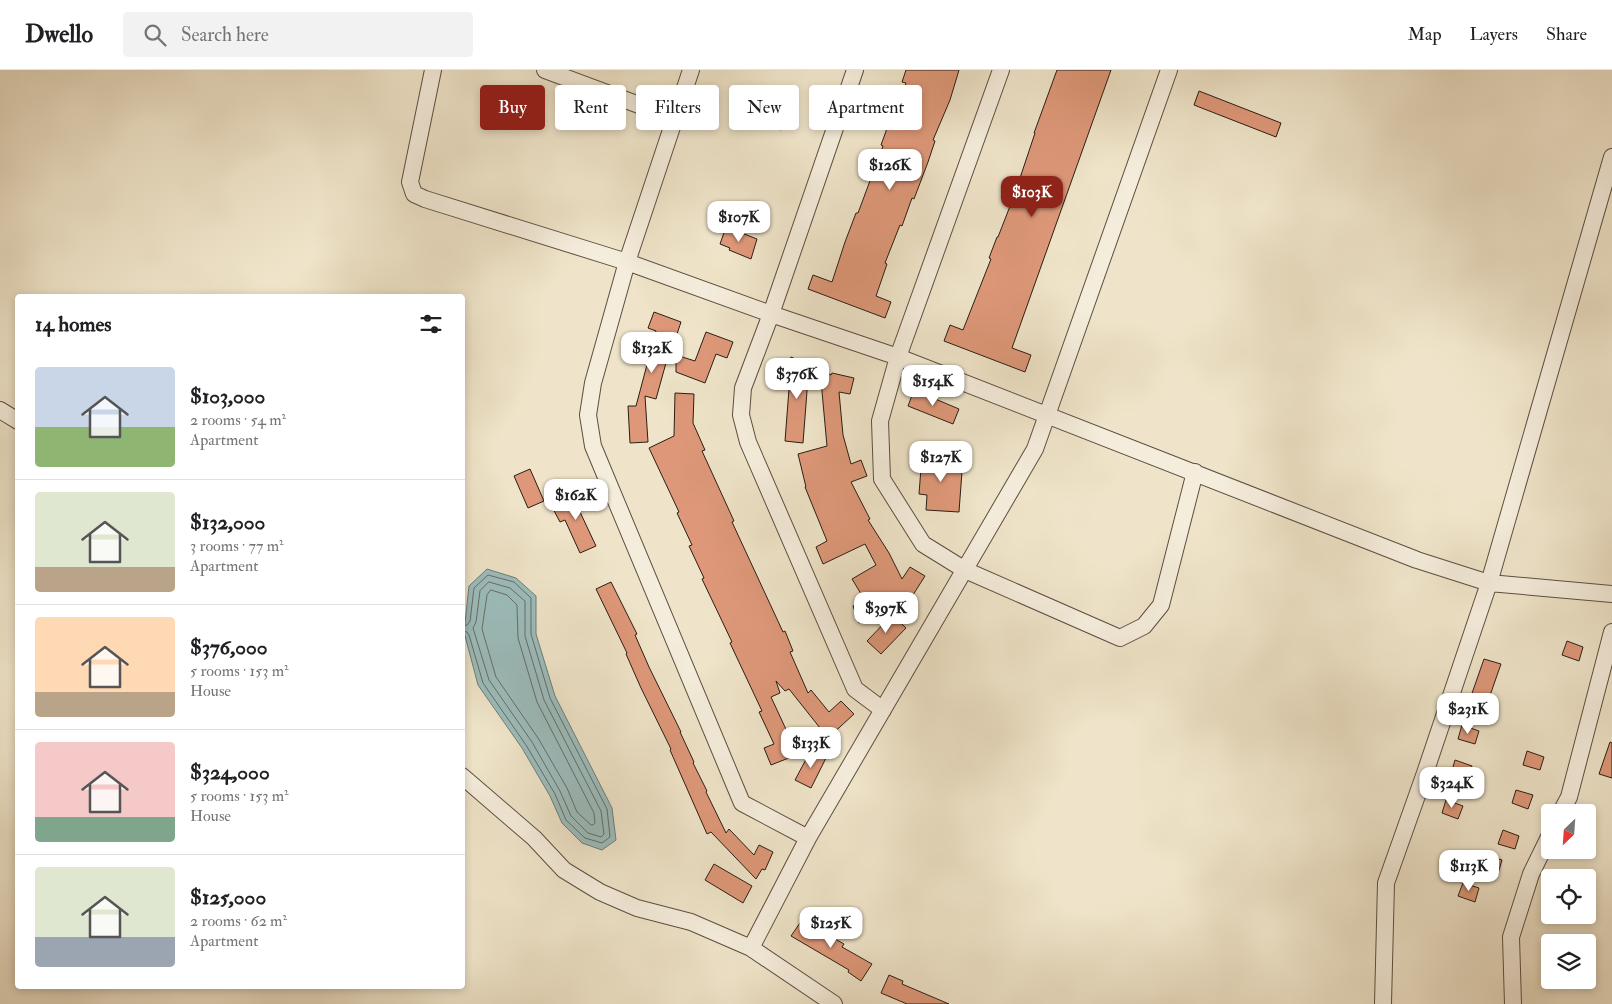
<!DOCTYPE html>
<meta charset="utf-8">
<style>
body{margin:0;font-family:"IM FELL Double Pica",serif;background:#f2f2f2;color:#202124;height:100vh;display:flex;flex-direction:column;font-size:19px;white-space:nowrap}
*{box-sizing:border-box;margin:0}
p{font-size:16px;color:#757577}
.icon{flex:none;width:28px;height:28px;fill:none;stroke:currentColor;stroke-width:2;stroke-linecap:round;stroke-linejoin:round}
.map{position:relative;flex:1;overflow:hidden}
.drawer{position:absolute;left:15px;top:224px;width:450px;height:695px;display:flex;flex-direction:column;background:#fff;border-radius:5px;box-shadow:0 2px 8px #0003}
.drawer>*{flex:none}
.hud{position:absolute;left:480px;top:15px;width:475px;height:45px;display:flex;gap:10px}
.needle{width:32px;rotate:205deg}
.buttons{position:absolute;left:1541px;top:734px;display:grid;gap:10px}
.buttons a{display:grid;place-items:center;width:55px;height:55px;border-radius:5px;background:#fff;box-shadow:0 2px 8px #0003;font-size:25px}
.price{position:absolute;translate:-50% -42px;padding:0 11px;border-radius:10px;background:#fff;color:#222;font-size:16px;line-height:32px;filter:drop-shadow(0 1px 2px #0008)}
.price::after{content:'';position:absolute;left:50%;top:30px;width:15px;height:11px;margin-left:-8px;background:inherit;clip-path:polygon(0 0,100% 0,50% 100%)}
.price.current{background:#8f2418;color:#fff}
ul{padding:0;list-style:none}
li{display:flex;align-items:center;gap:15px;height:125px;padding:0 20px}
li+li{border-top:1px solid #e0e0e0}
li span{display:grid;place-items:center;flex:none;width:140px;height:100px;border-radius:5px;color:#555}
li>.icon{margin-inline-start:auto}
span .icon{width:60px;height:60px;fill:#fffc;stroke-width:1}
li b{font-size:21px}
h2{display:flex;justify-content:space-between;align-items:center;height:60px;padding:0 20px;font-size:21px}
.chip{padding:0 18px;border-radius:5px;background:#fff;box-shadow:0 2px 8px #0003;font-size:18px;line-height:45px}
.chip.current{background:#8f2418;color:#fff}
header{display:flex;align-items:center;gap:30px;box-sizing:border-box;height:70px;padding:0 25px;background:#fff;border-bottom:1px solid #e0e0e0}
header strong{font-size:24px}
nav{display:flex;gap:28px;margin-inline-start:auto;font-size:18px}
.search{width:350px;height:45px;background:#f2f2f2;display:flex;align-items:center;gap:12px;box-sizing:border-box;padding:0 18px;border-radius:5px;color:#757577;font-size:19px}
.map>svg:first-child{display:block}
.water{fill:#9cbdbd;stroke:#6f7d79}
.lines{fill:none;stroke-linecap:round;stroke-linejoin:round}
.shore{stroke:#646d68;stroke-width:1}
.building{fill:#de9879;stroke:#2b1d14}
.minor-casing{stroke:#5c4f41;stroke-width:18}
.minor{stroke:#f5eddc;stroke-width:16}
</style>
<header>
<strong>Dwello</strong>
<div class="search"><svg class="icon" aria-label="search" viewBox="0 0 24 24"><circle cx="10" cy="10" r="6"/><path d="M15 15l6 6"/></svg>Search here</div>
<nav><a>Map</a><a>Layers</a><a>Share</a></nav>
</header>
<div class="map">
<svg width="1612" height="934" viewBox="0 0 1612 934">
<rect width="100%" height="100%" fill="#efe4c9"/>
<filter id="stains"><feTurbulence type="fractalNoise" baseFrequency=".004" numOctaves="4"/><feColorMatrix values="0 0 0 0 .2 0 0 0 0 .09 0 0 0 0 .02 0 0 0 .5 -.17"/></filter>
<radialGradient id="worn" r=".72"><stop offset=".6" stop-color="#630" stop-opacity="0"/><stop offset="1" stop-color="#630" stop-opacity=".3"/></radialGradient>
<!-- water -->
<path class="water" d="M 487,499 L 516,508 L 536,526 L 536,564 L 555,626 L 612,738 L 616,770 L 602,780 L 582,773 L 562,753 L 550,726 L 522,678 L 478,615 L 464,562 L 469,516 Z"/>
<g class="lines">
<!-- shore -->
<path class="shore" d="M 489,512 L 510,518 L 525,531 L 525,566 L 544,630 L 601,741 L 604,764 L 601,767 L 588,763 L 571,746 L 560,721 L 532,672 L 489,610 L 473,558 L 476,552 L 480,521 Z
M 491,520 L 507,525 L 517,535 L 518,568 L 537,632 L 594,743 L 595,753 L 593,755 L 591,755 L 577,742 L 567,718 L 538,668 L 496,607 L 482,559 L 487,525 Z
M 462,556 L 467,555 L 470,551 L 474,518 L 488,505 L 514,512 L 531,528 L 531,564 L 550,628 L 607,739 L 610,767 L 602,773 L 585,768 L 566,750 L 555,724 L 526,675 L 483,613 L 469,565 L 467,562 L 462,561"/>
</g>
<!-- building -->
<path class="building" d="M 906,0 L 959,0 L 950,30 L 933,70 L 935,71 L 928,92 L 914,129 L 912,128 L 902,156 L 900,155 L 885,193 L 887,194 L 876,226 L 891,232 L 885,248 L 808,219 L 813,205 L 832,212 L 845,172 L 856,143 L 858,143 L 883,76 L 881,75 L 889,53 L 891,54 L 906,13 L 902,12 Z
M 1057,0 L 1111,0 L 1012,278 L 1031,285 L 1025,302 L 944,271 L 950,255 L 963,260 L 991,189 L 989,188 L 997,167 L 998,167 L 1014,126 L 1035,63 L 1034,63 Z
M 744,21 L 789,37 L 787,42 L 791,44 L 787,55 L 784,54 L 781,60 L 736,43 L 738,37 L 736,36 L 739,26 L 742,27 Z
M 1199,21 L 1281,53 L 1276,67 L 1194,35 Z
M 726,157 L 757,169 L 751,189 L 729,180 L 730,178 L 720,174 Z
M 654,242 L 681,252 L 677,264 L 674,264 L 656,329 L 645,326 L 648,372 L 630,373 L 628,336 L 636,336 L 656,261 L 648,258 Z
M 706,262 L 733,272 L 727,288 L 716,284 L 705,313 L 676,302 L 676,285 L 695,291 Z
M 791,287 L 809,295 L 803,373 L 785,371 L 790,306 L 784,304 Z
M 820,300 L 831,305 L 832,303 L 854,308 L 850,324 L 839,322 L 843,365 L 851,394 L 861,390 L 867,406 L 851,412 L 870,449 L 868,450 L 889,483 L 902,509 L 910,497 L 925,506 L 906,536 L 859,553 L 853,536 L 866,532 L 852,509 L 876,495 L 865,474 L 823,494 L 816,477 L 827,471 L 805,417 L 806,417 L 798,384 L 827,376 Z
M 914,320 L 959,339 L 953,354 L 908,336 Z
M 675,323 L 694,324 L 693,353 L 705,380 L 702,381 L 734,451 L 732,452 L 783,562 L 785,561 L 793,581 L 790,582 L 808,623 L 811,620 L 829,642 L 841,631 L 854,644 L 828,668 L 789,619 L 785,621 L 776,611 L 780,623 L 771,627 L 790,668 L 798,665 L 804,682 L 771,695 L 764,678 L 774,674 L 759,642 L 762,641 L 730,573 L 732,572 L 702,509 L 704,508 L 689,476 L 692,475 L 677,443 L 679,442 L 649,378 L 674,366 Z
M 922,385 L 963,388 L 959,442 L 926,440 L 927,425 L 919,424 Z
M 530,399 L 544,431 L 528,438 L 514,406 Z
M 580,422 L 588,437 L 580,442 L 596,476 L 580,483 L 565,450 L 560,452 L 552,437 Z
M 611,512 L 637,564 L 635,565 L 649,597 L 681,662 L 680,662 L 694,692 L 693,693 L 707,721 L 706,722 L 726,763 L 729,759 L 754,785 L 759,775 L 773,782 L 765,800 L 762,799 L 756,809 L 711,762 L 707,764 L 670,680 L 671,679 L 641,618 L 626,584 L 627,583 L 596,519 Z
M 892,545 L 906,558 L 881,584 L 867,571 Z
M 1567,571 L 1583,577 L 1579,591 L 1562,585 Z
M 1484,589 L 1501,594 L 1487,634 L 1470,629 Z
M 1462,655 L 1479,661 L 1475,674 L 1458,669 Z
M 1610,672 L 1612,673 L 1612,708 L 1599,704 Z
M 811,680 L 826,688 L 811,718 L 795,710 Z
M 1527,681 L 1544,687 L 1540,700 L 1523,695 Z
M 1455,690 L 1472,696 L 1467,709 L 1451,704 Z
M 1516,720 L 1533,725 L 1528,739 L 1512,733 Z
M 1446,730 L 1463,736 L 1458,749 L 1442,743 Z
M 1503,760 L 1519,766 L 1515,779 L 1498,774 Z
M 1486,785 L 1502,790 L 1498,804 L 1481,798 Z
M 714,794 L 752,816 L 743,833 L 705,810 Z
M 1463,813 L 1479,818 L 1475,832 L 1458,826 Z
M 802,850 L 844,874 L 842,877 L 872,894 L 861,911 L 848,902 L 849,900 L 791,866 Z
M 889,905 L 903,911 L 902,914 L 949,934 L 907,934 L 881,923 Z"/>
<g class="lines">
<defs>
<path id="minor" d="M 433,0 L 410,112 L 414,124 L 425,129 L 627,192 L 771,244 L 898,287 L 1417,490 L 1489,513 L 1612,524
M 545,0 L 674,48
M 691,0 L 627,192 L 593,313 L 588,345 L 593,376 L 742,733 L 808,768
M 855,0 L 771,244 L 743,318 L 741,345 L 748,372 L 855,619 L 883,640
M 1001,0 L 898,287 L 880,351 L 882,409 L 923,474 L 965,500 L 1120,568 L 1144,556 L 1161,535 L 1195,402
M 0,340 L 18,351
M 462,706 L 534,768 L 564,800 L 600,822 L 637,838 L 691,852 L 751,878 L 834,934
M 1561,742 L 1569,727 L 1612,562
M 751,878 L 808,768 L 1035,379 L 1169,0
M 1383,934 L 1386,813 L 1425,703 L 1489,513 L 1612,87
M 1513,934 L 1511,867 L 1531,804 L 1550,765"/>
</defs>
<!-- minor casing -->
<use href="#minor" class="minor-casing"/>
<!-- minor -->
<use href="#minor" class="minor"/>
</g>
<rect width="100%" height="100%" filter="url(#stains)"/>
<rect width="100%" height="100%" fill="url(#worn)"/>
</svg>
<div class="buttons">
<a><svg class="needle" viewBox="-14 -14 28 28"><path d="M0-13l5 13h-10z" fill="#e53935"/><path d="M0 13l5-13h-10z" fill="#757577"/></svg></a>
<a><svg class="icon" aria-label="locate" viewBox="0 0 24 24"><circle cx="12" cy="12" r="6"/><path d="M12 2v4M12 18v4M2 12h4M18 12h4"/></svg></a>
<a><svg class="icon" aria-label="layers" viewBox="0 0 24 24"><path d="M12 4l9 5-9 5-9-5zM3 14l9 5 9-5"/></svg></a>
</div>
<b class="price" style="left:890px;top:121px">$126K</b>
<b class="price current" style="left:1032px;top:148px">$103K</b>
<b class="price" style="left:739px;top:173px">$107K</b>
<b class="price" style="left:652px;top:304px">$132K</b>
<b class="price" style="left:797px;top:330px">$376K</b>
<b class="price" style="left:933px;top:337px">$154K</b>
<b class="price" style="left:941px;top:413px">$127K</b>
<b class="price" style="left:576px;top:451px">$162K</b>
<b class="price" style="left:886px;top:564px">$397K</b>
<b class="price" style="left:1468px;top:665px">$231K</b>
<b class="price" style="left:811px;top:699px">$133K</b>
<b class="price" style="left:1452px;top:739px">$324K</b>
<b class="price" style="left:1469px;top:822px">$113K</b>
<b class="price" style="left:831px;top:879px">$125K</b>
<div class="hud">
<a class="chip current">Buy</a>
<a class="chip">Rent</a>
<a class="chip">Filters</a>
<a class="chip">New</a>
<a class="chip">Apartment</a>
</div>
<section class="drawer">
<h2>14 homes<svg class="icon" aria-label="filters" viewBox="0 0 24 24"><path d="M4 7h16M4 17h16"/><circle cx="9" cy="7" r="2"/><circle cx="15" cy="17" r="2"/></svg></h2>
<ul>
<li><span style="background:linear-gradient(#c9d6e8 60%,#8fb573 0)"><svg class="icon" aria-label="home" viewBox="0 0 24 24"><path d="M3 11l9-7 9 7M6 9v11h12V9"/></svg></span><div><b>$103,000</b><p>2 rooms · 54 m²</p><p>Apartment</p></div></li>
<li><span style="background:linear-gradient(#dfe7d0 75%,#b9a48a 0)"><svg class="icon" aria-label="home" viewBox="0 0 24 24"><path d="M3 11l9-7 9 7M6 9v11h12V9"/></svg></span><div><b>$132,000</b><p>3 rooms · 77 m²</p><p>Apartment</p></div></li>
<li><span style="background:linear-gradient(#ffd9b3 75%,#b9a48a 0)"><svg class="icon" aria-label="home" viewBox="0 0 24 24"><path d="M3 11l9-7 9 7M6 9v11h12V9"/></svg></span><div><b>$376,000</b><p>5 rooms · 153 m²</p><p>House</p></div></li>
<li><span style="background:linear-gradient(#f6c9c9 75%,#7fa58c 0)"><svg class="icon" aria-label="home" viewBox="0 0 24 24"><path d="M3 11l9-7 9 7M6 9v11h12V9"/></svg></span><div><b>$324,000</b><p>5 rooms · 153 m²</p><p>House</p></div></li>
<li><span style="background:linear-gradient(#dfe7d0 70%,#9aa5b1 0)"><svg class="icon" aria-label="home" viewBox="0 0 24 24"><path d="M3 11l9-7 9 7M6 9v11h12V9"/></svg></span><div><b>$125,000</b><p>2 rooms · 62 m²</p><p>Apartment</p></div></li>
</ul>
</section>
</div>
